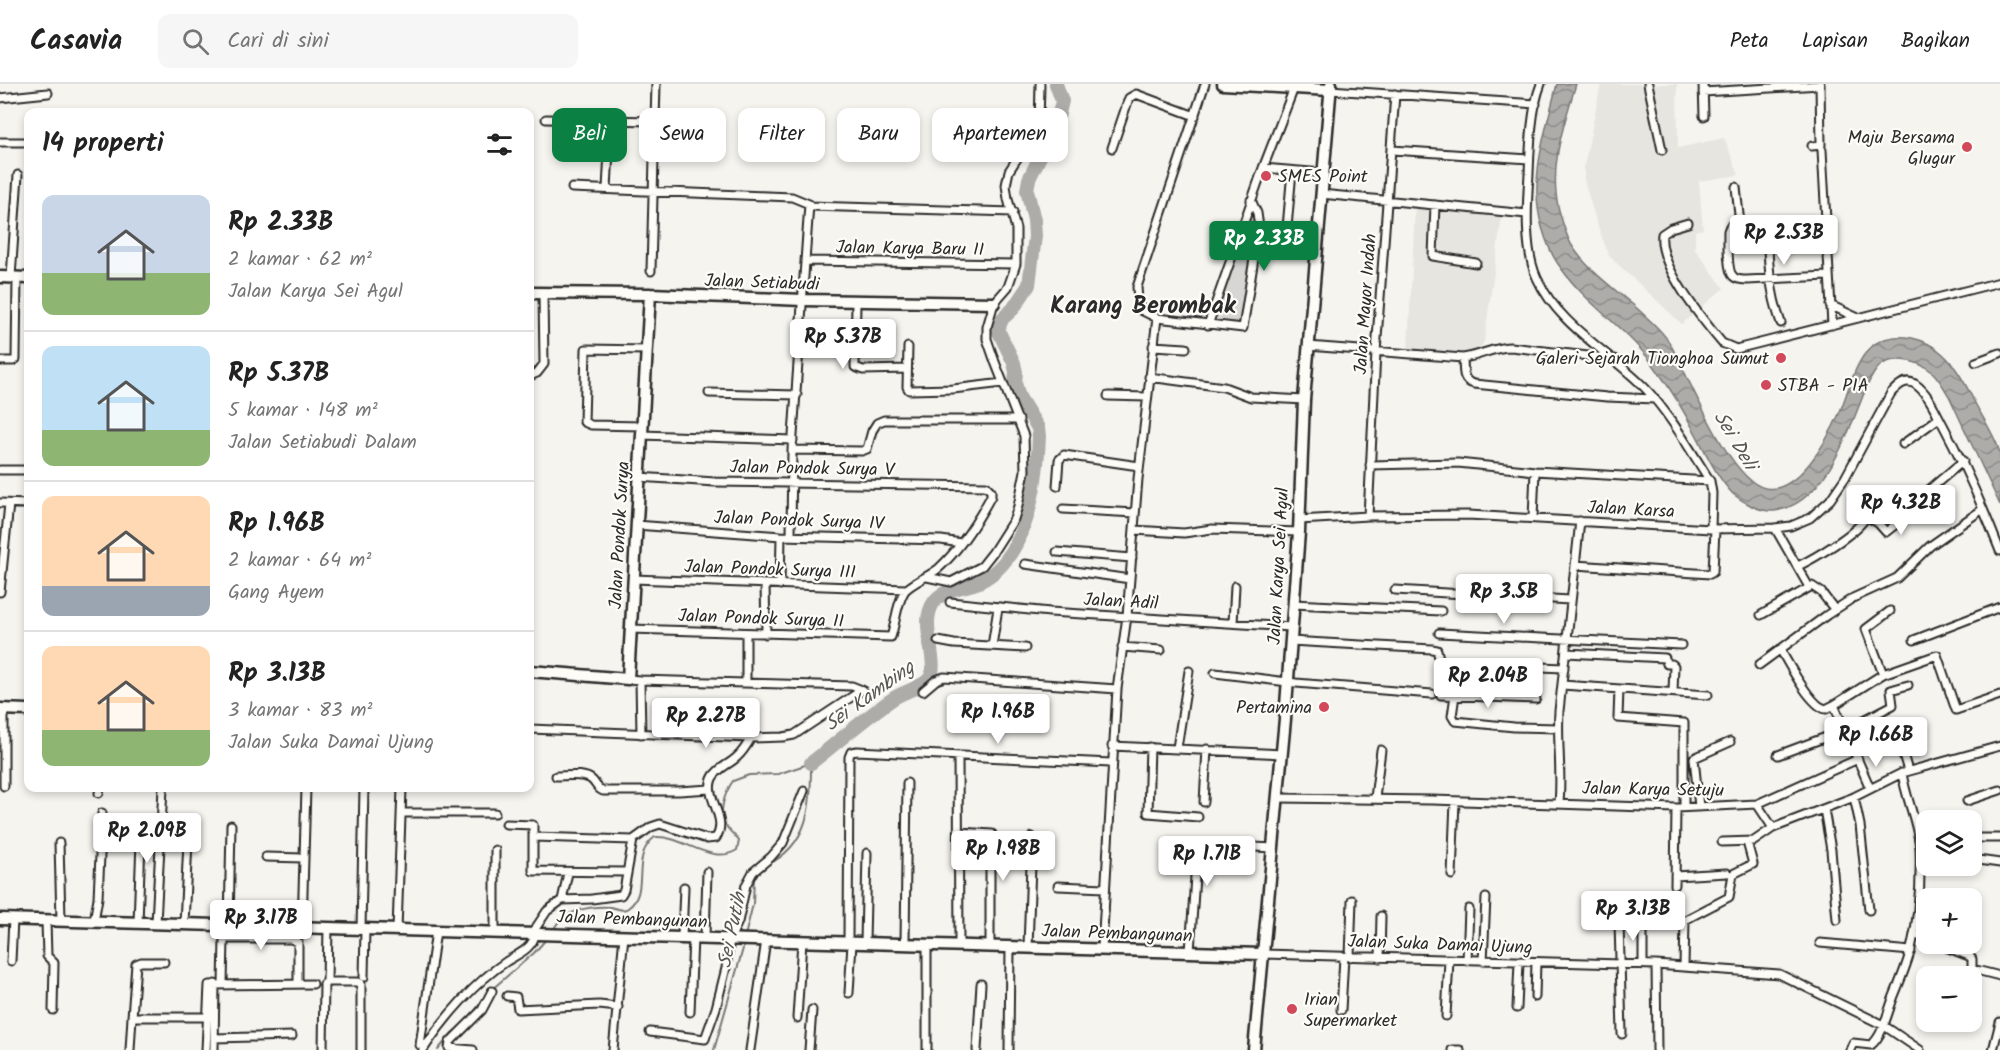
<!DOCTYPE html>
<html lang="id">
<meta charset="utf-8">
<style>
body{margin:0;font-family:Kalam,sans-serif;background:#f6f6f6;color:#222;height:100vh;display:flex;flex-direction:column;font-size:22px;white-space:nowrap}
*{box-sizing:border-box;margin:0}
p{font-size:20px;color:#767676}
.icon{flex:none;width:33px;height:33px;fill:none;stroke:currentColor;stroke-width:2;stroke-linecap:round;stroke-linejoin:round}
.map{position:relative;flex:1;overflow:hidden}
.drawer{position:absolute;left:24px;top:24px;width:510px;height:684px;display:flex;flex-direction:column;background:#fff;border-radius:12px;box-shadow:0 3px 9px #0003}
.drawer>*{flex:none}
.hud{position:absolute;left:552px;top:24px;width:570px;height:54px;display:flex;gap:12px}
.tools{position:absolute;left:1916px;top:726px;display:grid;gap:12px}
.tools a{display:grid;place-items:center;width:66px;height:66px;border-radius:12px;background:#fff;box-shadow:0 3px 9px #0003;font-size:30px}
.price{position:absolute;translate:-50% -51px;padding:0 14px;border-radius:6px;background:#fff;color:#222;font-size:20px;line-height:39px;filter:drop-shadow(0 2px 3px #0008)}
.price::after{content:'';position:absolute;left:50%;top:36px;width:18px;height:14px;margin-left:-9px;background:inherit;clip-path:polygon(0 0,100% 0,50% 100%)}
.price.on{background:#0b8043;color:#fff}
ul{padding:0;list-style:none}
li{display:flex;align-items:center;gap:18px;height:150px;padding:0 18px}
li+li{border-top:2px solid #e0e0e0}
li span{display:grid;place-items:center;flex:none;width:168px;height:120px;border-radius:12px;color:#555}
li>.icon{margin-inline-start:auto}
span .icon{width:72px;height:72px;fill:#fffc;stroke-width:1}
li b{font-size:26px}
h2{display:flex;justify-content:space-between;align-items:center;height:72px;padding:0 18px;font-size:26px}
.chip{padding:0 21px;border-radius:12px;background:#fff;box-shadow:0 3px 9px #0003;font-size:21px;line-height:54px}
.chip.on{background:#0b8043;color:#fff}
header{display:flex;align-items:center;gap:36px;box-sizing:border-box;height:84px;padding:0 30px;background:#fff;border-bottom:2px solid #e0e0e0}
header strong{font-size:28px}
nav{display:flex;gap:33px;margin-inline-start:auto;font-size:21px}
.search{width:420px;height:54px;background:#f6f6f6;display:flex;align-items:center;gap:15px;box-sizing:border-box;padding:0 21px;border-radius:12px;color:#767676;font-size:22px}
.map>svg:first-child{display:block}
.built{fill:#e6e5e0}
.green{fill:#d7d6d2;stroke:#81807e;stroke-width:1.5}
.water{fill:url(#water-waves);stroke:#797877;stroke-width:1.5}
.lines{fill:none;stroke-linecap:round;stroke-linejoin:round}
.stream{stroke:#797877;stroke-width:2}
.river{stroke:#adaca9;stroke-width:14}
.street-casing{stroke:#2b2b2b;stroke-width:11}
.secondary-casing{stroke:#2b2b2b;stroke-width:15}
.street{stroke:#fdfcf7;stroke-width:7}
.secondary{stroke:#fdfcf7;stroke-width:10}
.poi-dot{fill:#d1495b;stroke:#fdfcf7;stroke-width:2}
.labels{text-anchor:middle;stroke-width:4.5;stroke-linejoin:round;paint-order:stroke}
.poi-label{font-size:18px;fill:#2b2b2b;stroke:#fdfcf7;text-anchor:end}
.street-label{font-size:18px;fill:#2b2b2b;stroke:#fdfcf7}
.water-label{font-size:20px;font-style:italic;fill:#585857;stroke:#fdfcf7}
.district-label{font-size:24px;font-weight:bold;fill:#2b2b2b;stroke:#fdfcf7}
</style>
<header>
<strong>Casavia</strong>
<div class="search"><svg class="icon" aria-label="search" viewBox="0 0 24 24"><circle cx="10" cy="10" r="6"/><path d="M15 15l6 6"/></svg>Cari di sini</div>
<nav><a>Peta</a><a>Lapisan</a><a>Bagikan</a></nav>
</header>
<div class="map">
<svg width="2000" height="966" viewBox="0 0 2000 966">
<defs>
<pattern id="water-waves" width="16" height="10" patternUnits="userSpaceOnUse" patternTransform="scale(1.5)"><rect width="16" height="10" fill="#adaca9"/><path d="M0 5q4-4 8 0t8 0" fill="none" stroke="#8d8c8a"/></pattern>
</defs>
<rect width="100%" height="100%" fill="#f5f4ef"/>
<filter id="ink" filterUnits="userSpaceOnUse"><feTurbulence type="fractalNoise" baseFrequency=".0167" numOctaves="2"/><feDisplacementMap in="SourceGraphic" scale="12" xChannelSelector="R" yChannelSelector="G"/><feConvolveMatrix kernelMatrix="1 2 1 2 8 2 1 2 1" color-interpolation-filters="sRGB"/></filter>
<g filter="url(#ink)">
<!-- built -->
<path class="built" d="M 1601,0 L 1677,0 L 1678,64 L 1724,54 L 1739,91 L 1699,97 L 1703,145 L 1695,147 L 1695,165 L 1724,204 L 1682,240 L 1609,172 L 1596,137 L 1584,96 L 1584,82 Z
M 1415,123 L 1502,132 L 1484,258 L 1475,271 L 1408,266 Z"/>
<!-- green -->
<path class="green" d="M 1250,121 L 1257,137 L 1244,241 L 1208,241 Z"/>
<!-- water -->
<path class="water" d="M 1557,0 L 1576,0 C 1564,40 1548,84 1559,126 C 1562,137 1566,151 1571,160 C 1587,187 1618,207 1640,227 C 1650,237 1662,246 1669,258 C 1688,290 1729,397 1765,404 C 1797,411 1828,355 1839,330 C 1854,295 1859,244 1912,254 C 1946,261 1962,292 1976,321 C 1983,334 1998,357 2000,370 C 2000,387 2000,405 2000,421 L 1949,312 C 1944,304 1939,294 1931,287 C 1917,276 1889,270 1877,285 C 1868,296 1864,310 1859,322 C 1845,358 1820,422 1774,427 C 1760,428 1744,419 1733,410 C 1718,395 1707,371 1697,352 C 1685,329 1672,307 1657,286 C 1631,247 1588,223 1561,184 C 1552,173 1546,157 1542,143 C 1528,95 1546,46 1557,0 Z"/>
<g class="lines">
<!-- stream -->
<path class="stream" d="M 553,846 C 563,826 590,822 610,823 C 616,824 623,828 628,824 C 651,808 629,772 655,753 C 682,751 712,782 737,766 L 739,757 C 735,751 730,748 726,742 C 717,730 725,708 733,697 L 749,691 L 778,690 L 811,679 C 811,721 810,760 767,781
M 745,852 L 753,820 L 754,792 L 758,788
M 491,906 L 534,869 L 548,853
M 438,966 L 452,949 L 468,936 L 487,910
M 714,966 L 744,861"/>
<!-- river -->
<path class="river" d="M 811,679 C 839,657 866,633 894,614 C 903,608 925,602 930,594 C 940,577 918,540 934,518 C 944,504 965,504 979,498 C 1028,475 1037,399 1039,352 L 1038,344 L 1019,313 L 1015,299 L 1016,288 L 1014,279 L 998,246 L 1002,235 L 1013,225 L 1029,201 L 1035,152 L 1034,136 L 1027,106 L 1029,95 L 1057,38 L 1062,17 L 1056,0"/>
<defs>
<path id="street" d="M 1205,0 L 1137,203 L 1138,216 L 1141,226 L 1157,234 L 1243,244 L 1259,143 L 1257,129 L 1251,116
M 1541,0 C 1531,25 1530,63 1529,90 C 1527,121 1524,166 1537,194 C 1558,241 1610,268 1645,304 C 1670,330 1691,367 1710,397 L 1712,409 L 1711,445
M 1648,0 L 1662,66
M 1703,0 L 1704,32
M 1330,6 L 1536,20
M 1703,8 L 1820,1
M 0,14 L 48,9
M 546,35 L 654,37
M 0,58 L 28,58
M 1812,62 L 1821,61 L 1820,0
M 1112,64 L 1129,14 L 1136,10 L 1195,32
M 1392,66 L 1529,75
M 1822,66 L 1832,241
M 1263,84 L 1323,89
M 1736,103 L 1740,140 L 1826,137
M 572,104 L 792,113 L 809,120 L 792,366 L 791,452
M 607,105 L 609,67
M 1321,110 L 1527,130
M 1435,121 L 1433,172 L 1476,179
M 809,122 L 1013,128
M 1688,139 L 1671,144 L 1662,150 C 1658,182 1702,235 1722,259 L 1736,265 L 1756,260 L 2000,198
M 1767,139 C 1768,174 1769,206 1781,239
M 1740,140 L 1730,142 L 1728,147 C 1728,156 1727,187 1733,192 C 1736,196 1743,196 1747,196 L 1828,192
M 1285,166 L 1292,87
M 805,177 L 1016,180
M 651,187 L 656,0
M 11,193 L 18,91
M 856,218 L 855,283 L 863,286 L 907,285
M 1830,221 L 1858,234
M 1208,241 L 1263,84 L 1294,4
M 1153,262 L 1186,264
M 1308,262 L 1463,274 C 1480,272 1494,263 1511,263 L 1614,275
M 908,263 L 907,303 L 909,306 L 953,305 L 1003,299
M 1463,274 C 1464,285 1461,297 1474,300 L 1607,313 L 1655,315
M 0,277 L 13,277 L 16,275 L 17,193
M 1976,278 L 2000,269
M 530,292 L 537,289 L 544,280 L 543,210
M 1149,293 L 1224,303 L 1251,313 L 1304,316
M 709,309 L 797,311
M 1108,312 L 1147,313
M 642,342 L 591,341 L 584,338 L 586,265 L 647,266
M 641,351 L 793,356
M 1903,360 L 1939,334
M 792,366 L 862,367 L 867,365 L 872,347 L 877,339 L 884,336 L 1019,336
M 1370,381 L 1458,379 L 1535,387 L 1710,397
M 0,386 L 28,386
M 1057,402 L 1059,376 L 1064,371 L 1139,382
M 0,419 L 28,420
M 1063,425 L 1135,429
M 1368,432 L 1376,268 L 1395,10
M 1866,432 L 1878,439 L 1886,448 L 1909,430 L 1911,426 L 1908,422
M 1533,434 L 1535,387
M 1299,436 L 1368,432 L 1468,431 L 1711,445 L 1775,444 L 1791,442 L 1810,434 L 1830,416 L 1845,394 L 1891,309 C 1898,302 1905,294 1915,300 C 1928,309 1935,326 1942,339 C 1964,380 1983,423 2000,467
M 636,441 L 781,452 L 941,456 L 961,459
M 1775,444 L 1809,503
M 1134,446 L 1184,449 L 1212,445 L 1299,448
M 1057,468 L 1132,474
M 1025,480 L 1130,495
M 1575,481 L 1710,490 L 1713,488 L 1715,445
M 1798,482 C 1815,474 1853,451 1864,436 C 1872,426 1873,413 1888,410 L 1904,421 L 1910,422 L 1963,377
M 927,493 L 951,498 L 982,482 L 993,468 L 1014,435 L 1018,422 L 1025,387 L 1024,352 L 995,278 L 987,255 L 987,243 L 994,219 L 1008,203 L 1016,180 L 1016,145 L 1008,115 L 1006,101 L 1009,87 L 1039,41 L 1040,0
M 633,495 L 906,505
M 765,500 L 766,550
M 780,501 L 781,452
M 1395,506 L 1570,516
M 0,508 L 9,420
M 950,518 L 1050,528 L 1291,543
M 1293,520 L 1441,527
M 1761,531 L 1812,502 L 1821,508 L 1835,526
M 1233,539 L 1235,502
M 630,545 L 891,553 C 896,538 896,522 904,508 C 909,500 930,492 939,484 C 961,464 977,438 991,412 L 991,407 L 986,402 L 715,398 L 638,393
M 1439,549 L 1681,561
M 1914,556 L 2000,523
M 938,557 L 954,560 L 1025,564
M 1290,557 L 1432,565 L 1437,566 L 1440,578 L 1443,579 L 1564,584
M 992,562 L 998,524
M 1122,563 L 1161,566
M 1780,565 C 1788,579 1811,623 1826,625 L 1834,621
M 1566,569 L 1665,574 L 1667,580 L 1672,580 L 1674,582 L 1673,608
M 1759,581 L 1827,531 L 1853,514 L 1897,494 L 1930,462 L 1983,425
M 1215,589 L 1296,599 L 1432,610
M 1883,590 L 1866,545 L 1890,527
M 628,595 L 640,596 L 641,650
M 640,596 L 852,602 L 862,606
M 746,598 L 746,549
M 1562,601 L 1708,611
M 1619,605 L 1618,634 L 1684,639 L 1684,723
M 923,607 L 936,596 L 944,593 L 1117,605
M 1441,611 L 1536,615
M 1455,611 L 1452,632 L 1455,637 L 1514,643 L 1558,644
M 4,625 L 4,702
M 530,645 L 751,654 L 783,653 L 794,651 L 862,606
M 1905,645 L 1908,655 L 1900,660 L 1908,687
M 1112,662 L 1282,670
M 1150,663 L 1148,729 L 1198,733
M 1177,664 L 1189,587
M 1778,671 L 1845,646 L 1893,621 L 1891,606 L 1908,601
M 958,672 L 959,861
M 556,692 C 565,692 585,689 592,696 C 597,701 596,704 603,707 L 679,707 L 710,705
M 1870,704 L 1834,621 L 1883,590 L 1937,571 L 1956,626 L 2000,611
M 99,709 L 100,704
M 1854,713 L 1860,741 L 1869,826
M 1278,714 L 1432,716 L 1676,724 L 1757,720 L 1773,744 L 1854,713 L 1902,689 L 2000,662
M 1375,714 L 1381,666
M 1967,717 L 2000,706
M 1204,718 L 1207,665
M 1559,719 C 1562,688 1557,658 1559,627 L 1580,437
M 1757,720 L 1858,675
M 1699,723 L 1694,674 L 1730,658
M 1824,725 L 1831,766 L 1837,836
M 401,729 L 495,729
M 506,740 L 533,741 L 533,787 L 627,788
M 959,748 L 992,750
M 534,753 L 633,756 L 651,743 L 660,740 L 707,755 L 716,754 C 729,734 704,714 712,695 C 716,685 730,680 737,673 C 743,668 747,661 751,654
M 1971,754 L 2000,754
M 1722,758 L 1754,757 L 1773,744
M 59,759 L 61,836
M 1212,761 L 1274,764
M 495,766 L 495,848
M 266,773 L 303,774
M 1971,775 L 2000,779
M 975,779 L 990,781 L 990,862
M 1452,791 L 1455,717
M 1675,792 L 1727,789
M 1675,801 L 1676,724
M 1058,802 L 1105,804
M 562,816 L 592,815 L 621,811 L 624,806 L 633,756
M 46,837 L 47,872 L 54,879 L 53,926
M 94,837 L 98,814 L 102,729
M 1619,838 L 1622,950
M 138,839 L 141,757
M 156,839 L 163,704
M 184,840 L 189,737
M 229,841 L 231,741
M 302,843 L 306,704
M 361,845 L 364,704
M 397,846 L 402,704
M 533,848 L 547,827 L 562,816 L 568,789
M 1914,850 L 1926,855
M 682,853 L 684,803
M 705,854 L 707,788
M 848,858 L 849,673 L 851,668 L 857,667 L 1111,679
M 865,859 L 867,769
M 905,859 L 907,699
M 1820,859 L 1911,867
M 1938,860 L 1969,872 L 1972,875 L 1972,885 L 2000,892
M 1028,863 L 1032,753
M 1102,865 L 1117,605 L 1127,532 L 1138,395 L 1157,234
M 1190,868 L 1197,762
M 1262,870 L 1656,881 L 1779,890 L 1883,941 L 1920,966
M 1350,873 L 1352,816
M 1380,874 L 1381,832
M 11,877 L 13,835
M 1467,877 L 1469,825
M 1483,877 L 1486,814
M 164,878 L 141,878 L 136,880 L 132,933 L 214,933
M 1643,880 L 1643,822
M 1656,881 L 1657,966
M 1684,883 L 1685,836 L 1729,813 L 1733,790 L 1753,780 L 1747,758
M 364,893 L 365,845
M 327,898 L 328,843
M 223,900 L 224,855 L 291,855 L 298,858 L 298,900
M 849,909 L 852,859
M 507,912 L 516,913 L 518,925 L 599,921 L 618,923
M 1535,913 L 1536,878
M 1517,924 L 1519,878
M 1341,926 L 1344,873
M 690,928 L 693,853
M 1446,932 L 1449,876
M 797,934 L 802,857
M 650,948 L 705,955 L 716,924 L 726,884 L 730,855 L 738,838 L 746,801 L 753,788 L 771,773 L 783,759 L 804,707
M 214,954 L 292,952
M 420,961 L 436,847
M 130,966 L 132,933
M 206,966 L 209,901 L 313,900
M 214,966 L 215,900
M 323,966 L 324,900 L 327,898 L 357,898 L 361,900 L 361,966
M 423,966 C 444,934 475,898 507,877 C 520,869 532,865 536,849
M 473,966 L 449,964 L 450,958 L 482,926 L 492,907
M 613,966 L 624,852
M 750,966 L 766,856
M 809,966 L 812,926
M 927,966 L 927,860
M 977,966 L 981,900
M 1009,966 L 1010,863
M 1452,966 L 1460,966
M 1850,966 L 1853,959 L 1871,961 C 1883,952 1888,927 1894,912 C 1900,897 1907,881 1911,865 C 1919,833 1921,798 1920,765 C 1918,739 1906,715 1902,689
M 1993,966 L 2000,938"/>
<path id="secondary" d="M 1223,0 L 1330,6
M 0,193 L 28,194
M 530,209 L 650,210 L 803,216 L 994,219
M 530,587 L 628,595 L 650,210
M 0,625 L 28,626
M 0,835 L 1262,870
M 1254,966 L 1285,635 L 1299,448 L 1304,316 L 1331,0"/>
</defs>
<!-- street casing -->
<use href="#street" class="street-casing"/>
<!-- secondary casing -->
<use href="#secondary" class="secondary-casing"/>
<!-- street -->
<use href="#street" class="street"/>
<!-- secondary -->
<use href="#secondary" class="secondary"/>
</g>
</g>
<!-- markers -->
<g class="poi-dot">
<circle cx="1967" cy="63" r="6"/>
<circle cx="1266" cy="92" r="6"/>
<circle cx="1781" cy="274" r="6"/>
<circle cx="1766" cy="301" r="6"/>
<circle cx="1324" cy="623" r="6"/>
<circle cx="1292" cy="925" r="6"/>
</g>
<g class="labels">
<!-- poi labels -->
<g class="poi-label">
<text x="1955" y="59">Maju Bersama<tspan x="1955" dy="21">Glugur</tspan></text>
<text x="1278" y="98" text-anchor="start">SMES Point</text>
<text x="1769" y="280">Galeri Sejarah Tionghoa Sumut</text>
<text x="1778" y="307" text-anchor="start">STBA - PIA</text>
<text x="1312" y="629">Pertamina</text>
<text x="1304" y="921" text-anchor="start">Irian<tspan x="1304" dy="21">Supermarket</tspan></text>
</g>
<!-- street labels -->
<g class="street-label">
<text transform="translate(910 164) rotate(1)" y="6">Jalan Karya Baru II</text>
<text transform="translate(762 198) rotate(2)" y="6">Jalan Setiabudi</text>
<text transform="translate(1365 220) rotate(-86)" y="6">Jalan Mayor Indah</text>
<text transform="translate(812 384) rotate(1)" y="6">Jalan Pondok Surya V</text>
<text transform="translate(1631 425) rotate(3)" y="6">Jalan Karsa</text>
<text transform="translate(799 436) rotate(2)" y="6">Jalan Pondok Surya IV</text>
<text transform="translate(619 451) rotate(-87)" y="6">Jalan Pondok Surya</text>
<text transform="translate(1278 482) rotate(-87)" y="6">Jalan Karya Sei Agul</text>
<text transform="translate(770 485) rotate(2)" y="6">Jalan Pondok Surya III</text>
<text transform="translate(1121 517) rotate(3)" y="6">Jalan Adil</text>
<text transform="translate(761 534) rotate(2)" y="6">Jalan Pondok Surya II</text>
<text transform="translate(1653 705) rotate(1)" y="6">Jalan Karya Setuju</text>
<text transform="translate(632 835) rotate(2)" y="6">Jalan Pembangunan</text>
<text transform="translate(1117 849) rotate(2)" y="6">Jalan Pembangunan</text>
<text transform="translate(1440 860) rotate(2)" y="6">Jalan Suka Damai Ujung</text>
</g>
<!-- water labels -->
<g class="water-label">
<text transform="translate(1736 356) rotate(59)" y="7">Sei Deli</text>
<text transform="translate(869 611) rotate(-36)" y="7">Sei Kambing</text>
<text transform="translate(731 846) rotate(-78)" y="7">Sei Putih</text>
</g>
<!-- district labels -->
<g class="district-label">
<text x="1143" y="229">Karang Berombak</text>
</g>
</g>
</svg>
<div class="tools">
<a><svg class="icon" aria-label="layers" viewBox="0 0 24 24"><path d="M12 4l9 5-9 5-9-5zM3 14l9 5 9-5"/></svg></a>
<a>+</a>
<a>−</a>
</div>
<b class="price" style="left:1784px;top:182px">Rp 2.53B</b>
<b class="price on" style="left:1264px;top:188px">Rp 2.33B</b>
<b class="price" style="left:843px;top:286px">Rp 5.37B</b>
<b class="price" style="left:1901px;top:452px">Rp 4.32B</b>
<b class="price" style="left:1504px;top:541px">Rp 3.5B</b>
<b class="price" style="left:1488px;top:625px">Rp 2.04B</b>
<b class="price" style="left:998px;top:661px">Rp 1.96B</b>
<b class="price" style="left:706px;top:665px">Rp 2.27B</b>
<b class="price" style="left:1876px;top:684px">Rp 1.66B</b>
<b class="price" style="left:147px;top:780px">Rp 2.09B</b>
<b class="price" style="left:1003px;top:798px">Rp 1.98B</b>
<b class="price" style="left:1207px;top:803px">Rp 1.71B</b>
<b class="price" style="left:1633px;top:858px">Rp 3.13B</b>
<b class="price" style="left:261px;top:867px">Rp 3.17B</b>
<div class="hud">
<a class="chip on">Beli</a>
<a class="chip">Sewa</a>
<a class="chip">Filter</a>
<a class="chip">Baru</a>
<a class="chip">Apartemen</a>
</div>
<section class="drawer">
<h2>14 properti<svg class="icon" aria-label="filters" viewBox="0 0 24 24"><path d="M4 7h16M4 17h16"/><circle cx="9" cy="7" r="2"/><circle cx="15" cy="17" r="2"/></svg></h2>
<ul>
<li><span style="background:linear-gradient(#c9d6e8 65%,#8fb573 0)"><svg class="icon" aria-label="home" viewBox="0 0 24 24"><path d="M3 11l9-7 9 7M6 9v11h12V9"/></svg></span><div><b>Rp 2.33B</b><p>2 kamar · 62 m²</p><p>Jalan Karya Sei Agul</p></div></li>
<li><span style="background:linear-gradient(#bfe0f5 70%,#8fb573 0)"><svg class="icon" aria-label="home" viewBox="0 0 24 24"><path d="M3 11l9-7 9 7M6 9v11h12V9"/></svg></span><div><b>Rp 5.37B</b><p>5 kamar · 148 m²</p><p>Jalan Setiabudi Dalam</p></div></li>
<li><span style="background:linear-gradient(#ffd9b3 75%,#9aa5b1 0)"><svg class="icon" aria-label="home" viewBox="0 0 24 24"><path d="M3 11l9-7 9 7M6 9v11h12V9"/></svg></span><div><b>Rp 1.96B</b><p>2 kamar · 64 m²</p><p>Gang Ayem</p></div></li>
<li><span style="background:linear-gradient(#ffd9b3 70%,#8fb573 0)"><svg class="icon" aria-label="home" viewBox="0 0 24 24"><path d="M3 11l9-7 9 7M6 9v11h12V9"/></svg></span><div><b>Rp 3.13B</b><p>3 kamar · 83 m²</p><p>Jalan Suka Damai Ujung</p></div></li>
</ul>
</section>
</div>
